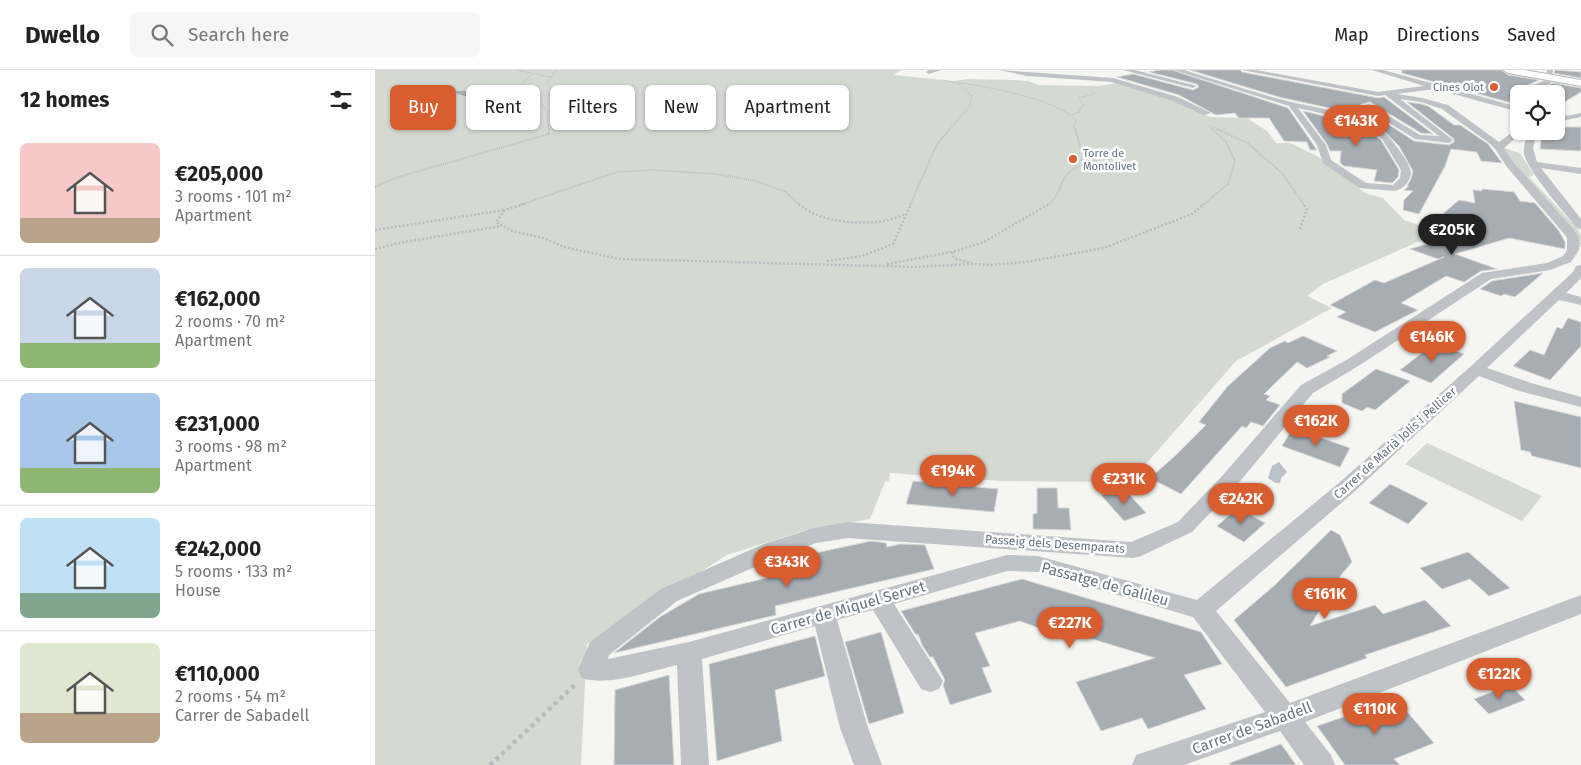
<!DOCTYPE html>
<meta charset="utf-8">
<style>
body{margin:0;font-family:"Fira Sans",sans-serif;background:#f6f6f6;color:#222;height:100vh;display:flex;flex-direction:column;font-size:19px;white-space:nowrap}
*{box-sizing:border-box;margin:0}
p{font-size:16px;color:#767676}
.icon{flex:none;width:28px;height:28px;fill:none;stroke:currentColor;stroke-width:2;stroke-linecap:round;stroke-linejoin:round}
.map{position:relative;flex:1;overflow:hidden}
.side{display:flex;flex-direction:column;background:#fff;width:375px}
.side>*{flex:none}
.guide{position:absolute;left:15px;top:15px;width:475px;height:45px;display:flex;gap:10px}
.tools{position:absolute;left:1135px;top:15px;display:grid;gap:10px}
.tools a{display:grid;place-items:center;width:55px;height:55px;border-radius:8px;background:#fff;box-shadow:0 1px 4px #0004;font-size:25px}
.price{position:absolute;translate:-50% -42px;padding:0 11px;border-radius:18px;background:#d85d2f;color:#fff;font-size:16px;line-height:32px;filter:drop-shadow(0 1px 2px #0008)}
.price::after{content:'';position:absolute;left:50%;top:30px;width:15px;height:11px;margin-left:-8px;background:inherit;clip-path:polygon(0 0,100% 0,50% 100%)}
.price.active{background:#222;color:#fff}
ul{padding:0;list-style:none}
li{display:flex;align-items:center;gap:15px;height:125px;padding:0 20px}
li+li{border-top:1px solid #e0e0e0}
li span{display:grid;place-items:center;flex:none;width:140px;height:100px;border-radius:8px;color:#555}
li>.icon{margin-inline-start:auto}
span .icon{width:60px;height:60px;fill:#fffc;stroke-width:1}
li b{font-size:21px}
h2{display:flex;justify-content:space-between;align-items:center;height:60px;padding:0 20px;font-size:21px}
.pill{padding:0 18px;border-radius:8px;background:#fff;box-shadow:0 1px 4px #0004;font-size:18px;line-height:45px}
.pill.active{background:#d85d2f;color:#fff}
header{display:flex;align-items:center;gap:30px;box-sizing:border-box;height:70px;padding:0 25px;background:#fff;border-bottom:1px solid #e0e0e0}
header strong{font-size:24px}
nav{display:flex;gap:28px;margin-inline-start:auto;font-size:18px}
.search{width:350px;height:45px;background:#f6f6f6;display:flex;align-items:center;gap:12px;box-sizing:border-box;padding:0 18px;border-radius:8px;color:#767676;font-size:19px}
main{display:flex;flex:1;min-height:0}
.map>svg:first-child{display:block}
.green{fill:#d4dad2}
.water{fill:#b9c2c8}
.building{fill:#a6adb3;stroke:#d7d7d5}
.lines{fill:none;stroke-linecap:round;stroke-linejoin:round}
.secondary-casing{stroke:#b1b6ba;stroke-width:2}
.path-far3{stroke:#b9bbbe;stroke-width:1;stroke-dasharray:1 1;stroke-linecap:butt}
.path-far2{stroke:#b9bbbe;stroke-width:2;stroke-dasharray:1 1;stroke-linecap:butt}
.path-far1{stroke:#b9bbbe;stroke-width:2.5;stroke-dasharray:2 2;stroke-linecap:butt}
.path{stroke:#b9bbbe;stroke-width:4.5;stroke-dasharray:4 4;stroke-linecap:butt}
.minor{fill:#bfc2c6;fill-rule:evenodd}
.secondary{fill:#fff;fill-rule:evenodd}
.poi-dot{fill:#d85d2f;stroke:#fff;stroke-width:2}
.labels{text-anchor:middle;stroke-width:5;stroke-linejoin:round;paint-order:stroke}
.far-poi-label{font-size:11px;fill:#667481;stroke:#fff;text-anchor:end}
.street-label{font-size:12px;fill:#667481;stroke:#fff}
.near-street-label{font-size:15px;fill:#667481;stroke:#fff}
</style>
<header>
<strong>Dwello</strong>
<div class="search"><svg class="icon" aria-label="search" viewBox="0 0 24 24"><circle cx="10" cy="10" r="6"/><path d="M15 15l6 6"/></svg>Search here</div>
<nav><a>Map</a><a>Directions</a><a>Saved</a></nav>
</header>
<main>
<section class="side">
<h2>12 homes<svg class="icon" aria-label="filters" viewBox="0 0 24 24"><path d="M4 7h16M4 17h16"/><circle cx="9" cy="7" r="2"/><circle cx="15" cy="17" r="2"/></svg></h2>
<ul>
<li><span style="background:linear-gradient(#f6c9c9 75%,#b9a48a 0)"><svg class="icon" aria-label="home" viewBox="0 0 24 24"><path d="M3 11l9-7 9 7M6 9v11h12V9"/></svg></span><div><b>€205,000</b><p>3 rooms · 101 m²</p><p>Apartment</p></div></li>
<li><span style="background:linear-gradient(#c9d6e8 75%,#8fb573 0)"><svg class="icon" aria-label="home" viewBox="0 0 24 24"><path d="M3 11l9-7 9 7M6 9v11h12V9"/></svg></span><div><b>€162,000</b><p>2 rooms · 70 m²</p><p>Apartment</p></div></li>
<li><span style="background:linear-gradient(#a9c7e8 75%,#8fb573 0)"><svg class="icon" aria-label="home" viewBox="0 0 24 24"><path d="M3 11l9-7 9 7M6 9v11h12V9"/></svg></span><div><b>€231,000</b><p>3 rooms · 98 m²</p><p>Apartment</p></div></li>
<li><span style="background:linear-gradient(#bfe0f5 75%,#7fa58c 0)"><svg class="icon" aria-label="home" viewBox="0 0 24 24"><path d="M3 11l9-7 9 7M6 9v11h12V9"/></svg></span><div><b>€242,000</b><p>5 rooms · 133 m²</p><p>House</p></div></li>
<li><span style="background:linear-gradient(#dfe7d0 70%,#b9a48a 0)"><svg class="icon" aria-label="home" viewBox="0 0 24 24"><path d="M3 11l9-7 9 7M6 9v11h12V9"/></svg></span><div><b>€110,000</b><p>2 rooms · 54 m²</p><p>Carrer de Sabadell</p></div></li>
</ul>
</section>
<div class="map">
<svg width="1206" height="695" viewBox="0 0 1206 695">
<rect width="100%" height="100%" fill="#f5f5f2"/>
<!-- green -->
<path class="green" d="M 0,0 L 526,0 L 519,5 L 578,11 L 593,9 L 639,10 L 653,11 L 663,15 L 724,16 L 741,13 L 819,38 L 835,47 L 872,48 L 892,61 L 901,73 L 915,73 L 942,86 L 990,123 L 1008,128 L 1029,150 L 1065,162 L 948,214 L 932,226 L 957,238 L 861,291 L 764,402 L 753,410 L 743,412 L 626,411 L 515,403 L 514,411 L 510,412 L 495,449 L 428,461 L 352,485 L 212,574 L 206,695 L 0,695 Z
M 1129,78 L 1145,83 L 1159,105 L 1154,107 L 1202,158 L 1206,165 L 1206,177 L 1204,177 L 1204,171 L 1138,94 Z
M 1052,373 L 1167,426 L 1147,451 L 1030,394 Z"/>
<!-- water -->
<path class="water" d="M 904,392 L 912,402 L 906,408 L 905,413 L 901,413 L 893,408 L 897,396 Z"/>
<!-- building -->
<path class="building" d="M 785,0 L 797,0 L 913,38 L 942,80 L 935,80 L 932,72 L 909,71 L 894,48 L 864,48 L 860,43 L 841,45 L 804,25 L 742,7 L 758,4 L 818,20 L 824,17 L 822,14 L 774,2 Z
M 815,0 L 865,0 L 867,2 L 1003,28 L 1009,27 L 1058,64 L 1046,63 L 995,32 L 986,34 L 985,36 L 1039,71 L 1074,75 L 1079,72 L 1079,69 L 1032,32 L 1046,34 L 1053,36 L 1079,55 L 1085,55 L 1113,74 L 1127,93 L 1106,91 L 1102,82 L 1076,79 L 1070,96 L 1044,144 L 1028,140 L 1029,130 L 1038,121 L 1029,120 L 1034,116 L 1032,116 L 1036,109 L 1038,101 L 1024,76 L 1004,56 L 968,41 L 904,27 Z
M 1027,0 L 1126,0 L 1133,5 L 1164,10 L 1142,20 L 1141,26 L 1144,28 L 1144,35 L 1027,3 Z
M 1180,0 L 1206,2 L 1206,8 L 1179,3 Z
M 1178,13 L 1206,18 L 1206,22 L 1181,37 L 1181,24 L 1157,24 Z
M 139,18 L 118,36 L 76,22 L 76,21 Z
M 928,41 L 966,50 L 996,63 L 1006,70 L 1024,100 L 1023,107 L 1017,113 L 999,111 L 1002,100 L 969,96 L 965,93 L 966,81 L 955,81 L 952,74 Z
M 1181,57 L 1206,57 L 1206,81 L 1165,79 L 1167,61 L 1181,61 Z
M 1107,119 L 1139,122 L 1145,131 L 1160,133 L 1184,161 L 1190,172 L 1190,179 L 1134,168 L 1080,184 L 1122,199 L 1106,201 L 1089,212 L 1071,206 L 1026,233 L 1043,240 L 1000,262 L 962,247 L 971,242 L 955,235 L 1000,210 L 1009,213 L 1069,187 L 1063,189 L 1035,179 L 1108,158 L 1063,148 L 1084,130 L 1100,133 L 1098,120 L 1107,121 Z
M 1168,203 L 1140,227 L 1129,224 L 1126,226 L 1105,219 L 1117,211 Z
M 1193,248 L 1206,252 L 1206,276 L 1175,310 L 1138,296 L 1155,280 L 1169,285 L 1182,257 L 1187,259 Z
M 928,266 L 962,281 L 952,286 L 955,287 L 932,298 L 922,292 L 889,324 L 895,326 L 891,330 L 905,335 L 888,356 L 876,352 L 871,358 L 867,356 L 806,424 L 775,408 L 800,386 L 831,355 L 824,352 L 853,316 L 895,278 L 910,271 L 913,273 Z
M 1060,273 L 1089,284 L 1056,313 L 1025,300 Z
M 1001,299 L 1035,311 L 1000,340 L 992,337 L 987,341 L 967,333 L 967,324 Z
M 1139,331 L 1206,347 L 1206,398 L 1157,386 L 1155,382 L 1146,380 Z
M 918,358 L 975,378 L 965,397 L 907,376 Z
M 538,411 L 623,419 L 619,442 L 531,434 Z
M 1015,414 L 1053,433 L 1033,454 L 994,433 Z
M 662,418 L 682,418 L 683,438 L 694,438 L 696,460 L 658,459 L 658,444 L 662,443 Z
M 741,421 L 753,423 L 771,443 L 749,451 L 726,425 Z
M 863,438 L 890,453 L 869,472 L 842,456 Z
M 956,460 L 965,465 L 977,492 L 966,505 L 935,556 L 1000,535 L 1008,544 L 1050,530 L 1076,556 L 990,585 L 992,588 L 911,617 L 859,550 L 900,515 Z
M 496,471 L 511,473 L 512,477 L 526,474 L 550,475 L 559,499 L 400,536 L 401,545 L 239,583 L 285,547 L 324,524 L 396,507 L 395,493 Z
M 1093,482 L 1135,518 L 1114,526 L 1095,509 L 1067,519 L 1045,498 Z
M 647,509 L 826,562 L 847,594 L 809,605 L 831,639 L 773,659 L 767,648 L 726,661 L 701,612 L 780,588 L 701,564 L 699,571 L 645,551 L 600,563 L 615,596 L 607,598 L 617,622 L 575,635 L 568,615 L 570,610 L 558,587 L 555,587 L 547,575 L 543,564 L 541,565 L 526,541 Z
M 506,562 L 529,643 L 494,654 L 470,572 Z
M 440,566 L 450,606 L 400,620 L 407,671 L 342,691 L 334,594 Z
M 294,605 L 299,695 L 239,695 L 240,620 Z
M 1135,615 L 1150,630 L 1114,644 L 1099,629 Z
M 1021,629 L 1059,673 L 1019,689 L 1025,695 L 970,695 L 942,656 Z
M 906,674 L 921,695 L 855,695 L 855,693 Z"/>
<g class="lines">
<defs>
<path id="secondary" d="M 1128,0 L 1149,0 L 1206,10 L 1206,16 L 1133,3 Z"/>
</defs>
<!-- secondary casing -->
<use href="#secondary" class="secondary-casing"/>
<!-- path-far3 -->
<path class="path-far3" d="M 141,0 L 176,7 L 172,14
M 157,4 L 141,20 L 142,23 L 162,27 L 172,41 L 174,60
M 176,7 L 181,0
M 567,10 L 583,13 L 597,26 L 595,36 L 574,60
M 583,13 C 608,15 688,31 701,51 L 699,56 L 700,60
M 697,45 L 704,42 L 708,35 L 704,28 L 719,24 L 719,21
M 832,54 L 838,60
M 836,56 L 844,60"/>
<!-- path-far2 -->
<path class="path-far2" d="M 700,59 L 706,78 L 719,88 L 720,93
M 842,59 L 872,73 L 907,103 L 929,135
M 706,90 L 716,91
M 0,117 L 23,107 L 174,64 L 174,59
M 145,135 L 242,102 L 278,100 L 341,104 L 381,111 L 411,122 L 425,135
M 535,135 L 562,74 L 575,59
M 672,135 C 687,127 683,107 700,98 C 706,95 714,94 720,93
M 828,135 L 853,114 L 860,91 L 851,72 L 837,59"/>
<!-- path-far1 -->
<path class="path-far1" d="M 149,134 L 130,140 L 121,152 L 137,161 L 168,168 L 189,177 L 245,189 L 539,197 L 598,194
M 424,134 C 444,152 482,155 509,151 C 516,150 524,146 531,144
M 925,159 L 932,139 L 928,134
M 0,160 L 130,140
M 0,179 L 29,172 L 126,156
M 577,182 L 579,188 L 598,194 L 615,195 L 651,192 L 729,178 L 817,144 L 829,134
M 452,191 L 487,186 L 518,174 L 536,134
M 512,194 L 577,182 L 609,172 L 674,134"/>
<!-- path -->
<path class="path" d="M 115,695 L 202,613"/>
<!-- minor -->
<path class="minor" d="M 566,0 L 554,4 L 551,2 L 554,0 Z
M 624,0 L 738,8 L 803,27 L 836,43 L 829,45 L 797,31 L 737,12 L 652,6 Z
M 748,0 L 760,0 L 822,16 L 818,18 Z
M 799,0 L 809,0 C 841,10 872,20 904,29 C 937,38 973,40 1003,57 C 1012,62 1035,92 1036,102 C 1036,111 1028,119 1020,121 L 984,118 L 948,93 L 942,75 L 914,36 ZM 923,38 L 967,48 L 997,61 L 1007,69 L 1026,100 L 1025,108 L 1018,115 L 991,113 L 956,90 L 951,75 Z
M 867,0 L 881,0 L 1003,22 L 1049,16 L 997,0 L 1008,0 L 1144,37 L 1144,42 L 1060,19 L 1022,24 L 1047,28 L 1073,35 L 1124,72 L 1142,59 L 1144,59 L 1144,61 L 1149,61 L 1129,78 L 1139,93 L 1199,160 L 1204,168 L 1204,180 L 1196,192 L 1175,200 L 1116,209 L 985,295 L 938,323 L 862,415 L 817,462 L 766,486 L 758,488 L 473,468 L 441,473 L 405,486 L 302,531 L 234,585 L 233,589 L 314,572 L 632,485 L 663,486 L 822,530 L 965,412 L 1095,297 L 1198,202 L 1201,196 L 1206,195 L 1206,208 L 1191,223 L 1206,227 L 1206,235 L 1184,230 L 1112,298 L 1156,313 L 1206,327 L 1206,337 L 1144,321 L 1104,306 L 979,422 L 841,541 L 915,633 L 1206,525 L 1206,544 L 930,652 L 956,685 L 960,695 L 929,695 L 905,661 L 809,695 L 757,695 L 761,685 L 890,642 L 818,547 L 663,502 L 632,501 L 519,534 L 568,611 L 564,619 L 555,622 L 546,619 L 498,540 L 462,550 L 493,658 L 507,695 L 479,695 L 465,658 L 440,556 L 327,589 L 334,695 L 306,695 L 302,595 C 275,601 233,617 207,608 L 203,600 L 215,572 L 286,519 L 389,474 L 439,458 L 473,452 L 756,472 L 803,452 L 848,405 L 926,315 L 973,289 L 1107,203 L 1172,193 L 1188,186 L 1192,180 L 1192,168 L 1190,165 L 1132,97 L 1120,79 L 1114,73 L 1067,39 L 1046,32 L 1025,29 L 1078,70 L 1074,73 L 1040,69 L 987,36 L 994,34 L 1045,65 L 1064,66 L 1010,25 L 1003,26 Z
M 1172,0 L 1178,0 L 1176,13 L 1152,24 L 1144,24 L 1143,26 L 1143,22 L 1170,10 Z
M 1206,43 L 1206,47 L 1181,52 L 1181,48 Z
M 1154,61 L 1162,61 L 1158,78 L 1162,92 L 1206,98 L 1206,104 L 1166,98 L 1206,149 L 1206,159 L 1202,158 C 1189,142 1154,103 1149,84 C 1148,77 1151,68 1154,61 Z"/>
<!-- secondary -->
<use href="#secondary" class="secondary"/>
</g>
<!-- markers -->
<g class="poi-dot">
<circle cx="1119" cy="17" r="5"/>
<circle cx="698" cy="89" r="5"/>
</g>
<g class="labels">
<!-- far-poi labels -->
<g class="far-poi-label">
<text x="1109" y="21">Cines Olot</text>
<text x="708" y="87" text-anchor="start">Torre de<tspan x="708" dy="13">Montolivet</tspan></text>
</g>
<!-- street labels -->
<g class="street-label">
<text transform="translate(1020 373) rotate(-42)" y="4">Carrer de Marià Jolis i Pellicer</text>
<text transform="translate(680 474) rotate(4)" y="4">Passeig dels Desemparats</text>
</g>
<!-- near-street labels -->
<g class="near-street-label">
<text transform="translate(730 514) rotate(15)" y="5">Passatge de Galileu</text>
<text transform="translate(473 538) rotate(-16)" y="5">Carrer de Miquel Servet</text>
<text transform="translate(877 658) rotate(-20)" y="5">Carrer de Sabadell</text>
</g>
</g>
</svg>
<div class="tools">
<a><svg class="icon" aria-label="locate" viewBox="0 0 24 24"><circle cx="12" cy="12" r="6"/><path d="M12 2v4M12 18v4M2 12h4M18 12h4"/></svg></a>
</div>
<b class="price" style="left:981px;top:77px">€143K</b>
<b class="price active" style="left:1077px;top:186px">€205K</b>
<b class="price" style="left:1057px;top:293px">€146K</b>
<b class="price" style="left:941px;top:377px">€162K</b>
<b class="price" style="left:578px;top:427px">€194K</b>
<b class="price" style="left:749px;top:435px">€231K</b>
<b class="price" style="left:866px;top:455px">€242K</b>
<b class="price" style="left:412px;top:518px">€343K</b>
<b class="price" style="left:950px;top:550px">€161K</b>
<b class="price" style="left:695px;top:579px">€227K</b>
<b class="price" style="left:1124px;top:630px">€122K</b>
<b class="price" style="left:1000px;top:665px">€110K</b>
<div class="guide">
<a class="pill active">Buy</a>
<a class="pill">Rent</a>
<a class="pill">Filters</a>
<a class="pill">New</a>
<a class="pill">Apartment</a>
</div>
</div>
</main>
